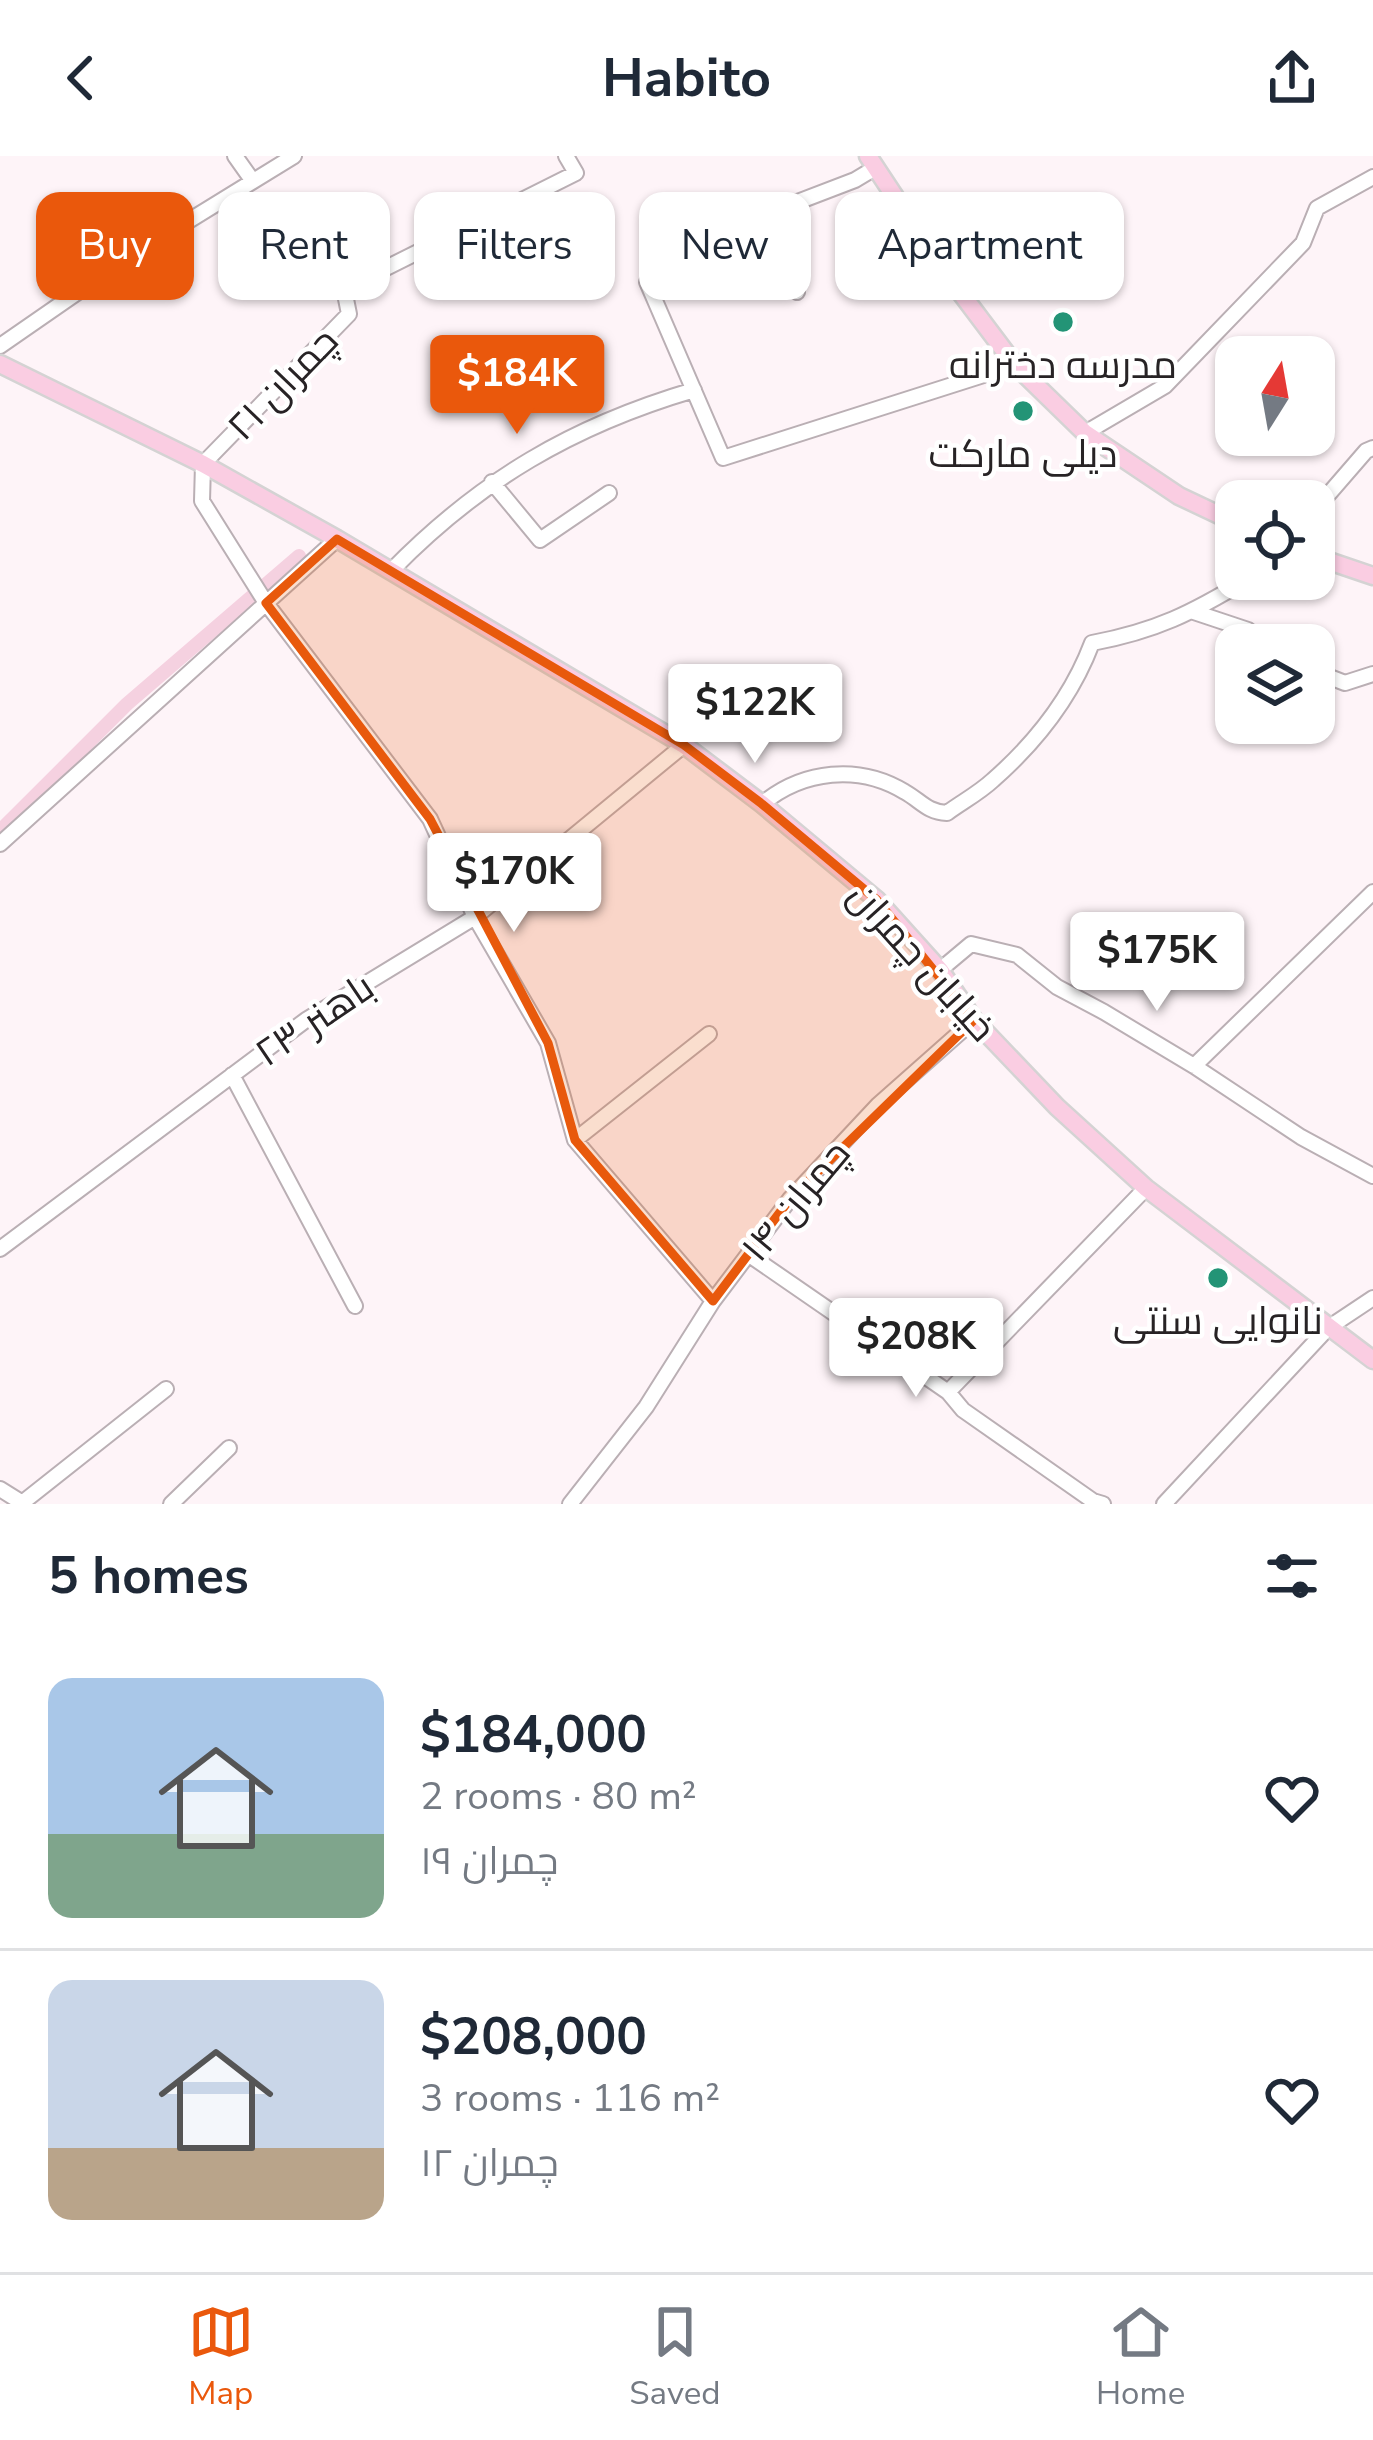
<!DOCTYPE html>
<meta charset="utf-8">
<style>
body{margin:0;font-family:"Nunito Sans",Cairo,sans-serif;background:#f2f2f3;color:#1f2937;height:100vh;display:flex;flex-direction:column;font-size:45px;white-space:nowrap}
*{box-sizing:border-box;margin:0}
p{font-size:39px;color:#747a83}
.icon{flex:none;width:66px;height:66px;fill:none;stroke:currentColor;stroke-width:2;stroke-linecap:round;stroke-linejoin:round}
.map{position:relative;height:1348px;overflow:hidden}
.panel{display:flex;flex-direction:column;background:#fff;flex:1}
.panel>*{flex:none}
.top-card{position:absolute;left:36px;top:36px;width:1302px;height:108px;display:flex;gap:24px}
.needle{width:78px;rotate:11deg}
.buttons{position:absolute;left:1215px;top:180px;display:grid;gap:24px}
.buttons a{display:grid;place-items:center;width:120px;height:120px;border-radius:24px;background:#fff;box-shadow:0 3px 9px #0004;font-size:60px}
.price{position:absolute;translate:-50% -102px;padding:0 27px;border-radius:12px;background:#fff;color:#222;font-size:39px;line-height:78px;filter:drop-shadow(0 3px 6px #0008)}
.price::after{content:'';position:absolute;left:50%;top:72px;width:36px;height:27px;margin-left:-18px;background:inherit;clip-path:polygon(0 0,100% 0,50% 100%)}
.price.on{background:#ea580c;color:#fff}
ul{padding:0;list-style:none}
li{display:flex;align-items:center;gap:36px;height:300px;padding:0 48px}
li+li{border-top:3px solid #e0e1e3}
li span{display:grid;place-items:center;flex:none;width:336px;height:240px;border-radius:24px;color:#555}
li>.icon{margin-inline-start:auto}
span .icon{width:144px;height:144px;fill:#fffc;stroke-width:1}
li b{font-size:51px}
h2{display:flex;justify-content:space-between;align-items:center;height:144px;padding:0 48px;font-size:51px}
.chip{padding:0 42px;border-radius:24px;background:#fff;box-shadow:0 3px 9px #0004;font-size:42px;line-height:108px}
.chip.on{background:#ea580c;color:#fff}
header{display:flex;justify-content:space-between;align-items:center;height:156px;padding:0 48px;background:#fff;font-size:54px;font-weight:700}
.tab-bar{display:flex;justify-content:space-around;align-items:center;height:168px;border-top:3px solid #e0e1e3;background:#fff;font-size:33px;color:#747a83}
.tab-bar a{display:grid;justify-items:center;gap:6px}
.tab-bar .on{color:#ea580c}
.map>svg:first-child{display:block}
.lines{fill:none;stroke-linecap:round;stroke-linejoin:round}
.canal{stroke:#f5d1e0;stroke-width:14}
.minor-casing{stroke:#baafb4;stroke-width:18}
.major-casing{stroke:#d4d3d3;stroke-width:21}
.minor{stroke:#fff;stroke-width:14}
.major{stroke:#facde2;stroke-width:16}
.marked{fill:#e8590c;fill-opacity:0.2;stroke:#e8590c;stroke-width:9;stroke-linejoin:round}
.poi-dot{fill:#239476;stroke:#fff;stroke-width:4.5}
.labels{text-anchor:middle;stroke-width:9;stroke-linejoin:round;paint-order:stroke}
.poi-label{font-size:39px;fill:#272325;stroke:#fff}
.street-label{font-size:39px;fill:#272325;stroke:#fff}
</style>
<header><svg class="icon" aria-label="back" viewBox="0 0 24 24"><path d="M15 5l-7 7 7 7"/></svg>Habito<svg class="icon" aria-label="share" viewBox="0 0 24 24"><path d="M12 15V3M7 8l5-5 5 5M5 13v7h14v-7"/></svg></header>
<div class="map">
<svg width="1373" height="1348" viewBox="0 0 1373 1348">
<rect width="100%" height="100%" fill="#fef4f8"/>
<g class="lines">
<!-- canal -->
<path class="canal" d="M 0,675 L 127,548 L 299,400"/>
<defs>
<path id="minor" d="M 235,0 L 252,24
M 566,0 L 576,17 L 344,133 L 349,158 L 203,308 L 202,345 L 266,447 L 430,663 L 475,761 L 548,887 L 575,984 L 713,1145
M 647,126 L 723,302 L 1015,209
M 797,136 L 761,60 L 855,24 L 875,12
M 0,190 L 117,109 L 294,0
M 1085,277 L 1165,230 L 1303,87 L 1317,52 L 1373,21
M 492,326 L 540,384 L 609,337
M 1314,355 L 1366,295 L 1373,292
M 391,415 C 480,324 572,270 694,234
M 1194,456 L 1248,474 L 1267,489
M 1314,515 L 1345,527 L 1373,518
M 762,648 C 803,614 859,608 905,636 C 921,645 927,656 947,657 C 962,646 979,637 993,624 C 1035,587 1072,540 1092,487 C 1156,475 1192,457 1248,423
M 0,688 L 337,383
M 940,814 L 971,788 L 1017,799 L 1057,831 L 1104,856 L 1194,910 L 1301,981 L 1373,1020
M 1194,910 L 1373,736
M 232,919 L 355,1150
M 575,984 L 709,878
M 0,1093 L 306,864 L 475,761 L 684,589
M 748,1098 L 948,1236 L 963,1254 L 1093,1345 L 1103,1348
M 948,1236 L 1146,1032
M 0,1333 L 24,1348
M 22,1347 L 166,1233
M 171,1348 L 229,1292
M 570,1348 L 646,1251 L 713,1145 L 790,1043 L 878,949 L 974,864
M 1164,1348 L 1328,1172 L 1373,1142"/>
<path id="major" d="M 868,0 L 942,112 L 1015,209 L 1085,277 L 1179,340 L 1236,367
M 0,208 L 203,308 L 337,383 L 684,589 L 762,648 L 877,744 L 940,814 L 974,864 L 1057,951 L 1146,1032 L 1373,1204
M 1314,400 L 1373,420"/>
</defs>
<!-- minor casing -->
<use href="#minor" class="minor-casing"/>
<!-- major casing -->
<use href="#major" class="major-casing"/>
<!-- minor -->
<use href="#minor" class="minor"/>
<!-- major -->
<use href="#major" class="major"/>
</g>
<!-- marked area -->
<path class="marked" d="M 337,383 L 684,589 L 762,648 L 877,744 L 974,864 L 790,1043 L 713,1145 L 575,984 L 548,887 L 430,663 L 266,447 Z"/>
<!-- markers -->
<g class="poi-dot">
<circle cx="1063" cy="166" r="12"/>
<circle cx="1023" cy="255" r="12"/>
<circle cx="1218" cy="1122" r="12"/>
</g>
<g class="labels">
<!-- poi labels -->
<g class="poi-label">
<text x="1063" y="222">مدرسه دخترانه</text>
<text x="1023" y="311">دیلی مارکت</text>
<text x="1218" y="1178">نانوایی سنتی</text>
</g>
<!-- street labels -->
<g class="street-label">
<text transform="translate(282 227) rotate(-46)" y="14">چمران ۲۱</text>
<text transform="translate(923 805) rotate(48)" y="14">خیابان چمران</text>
<text transform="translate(314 863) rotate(-34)" y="14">باهنر ۲۳</text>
<text transform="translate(795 1044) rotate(-50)" y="14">چمران ۱۴</text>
</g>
</g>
</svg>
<div class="buttons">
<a><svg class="needle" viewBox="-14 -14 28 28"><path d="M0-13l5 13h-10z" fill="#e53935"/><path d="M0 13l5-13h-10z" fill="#747a83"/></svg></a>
<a><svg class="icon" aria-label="locate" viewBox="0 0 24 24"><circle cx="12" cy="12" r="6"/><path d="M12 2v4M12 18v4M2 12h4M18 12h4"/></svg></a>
<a><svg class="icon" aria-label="layers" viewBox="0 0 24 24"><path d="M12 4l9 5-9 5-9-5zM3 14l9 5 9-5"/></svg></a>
</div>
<b class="price on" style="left:517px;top:281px">$184K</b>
<b class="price" style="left:755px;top:610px">$122K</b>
<b class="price" style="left:514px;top:779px">$170K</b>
<b class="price" style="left:1157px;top:858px">$175K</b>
<b class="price" style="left:916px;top:1244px">$208K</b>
<div class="top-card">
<a class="chip on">Buy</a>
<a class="chip">Rent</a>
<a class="chip">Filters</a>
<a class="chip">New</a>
<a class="chip">Apartment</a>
</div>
</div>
<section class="panel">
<h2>5 homes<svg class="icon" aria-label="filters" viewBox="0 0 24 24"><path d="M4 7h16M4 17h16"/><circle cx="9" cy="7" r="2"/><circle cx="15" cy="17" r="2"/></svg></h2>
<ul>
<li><span style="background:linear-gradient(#a9c7e8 65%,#7fa58c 0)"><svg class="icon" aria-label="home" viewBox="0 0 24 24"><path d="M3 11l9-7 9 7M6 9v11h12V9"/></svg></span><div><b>$184,000</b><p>2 rooms · 80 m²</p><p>چمران ۱۹</p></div><svg class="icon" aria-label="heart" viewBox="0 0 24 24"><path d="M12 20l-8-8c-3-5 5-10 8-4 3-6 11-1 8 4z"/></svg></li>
<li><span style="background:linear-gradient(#c9d6e8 70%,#b9a48a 0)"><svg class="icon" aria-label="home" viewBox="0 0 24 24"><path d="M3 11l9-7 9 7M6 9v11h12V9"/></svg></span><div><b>$208,000</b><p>3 rooms · 116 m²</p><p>چمران ۱۲</p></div><svg class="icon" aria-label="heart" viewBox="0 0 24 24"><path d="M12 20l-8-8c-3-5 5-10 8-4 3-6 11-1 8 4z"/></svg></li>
</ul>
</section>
<nav class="tab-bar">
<a class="on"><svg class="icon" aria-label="map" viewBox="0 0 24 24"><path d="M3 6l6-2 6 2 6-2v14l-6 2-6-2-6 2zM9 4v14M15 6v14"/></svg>Map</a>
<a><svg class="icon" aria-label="saved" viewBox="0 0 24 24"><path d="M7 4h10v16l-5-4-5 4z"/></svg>Saved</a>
<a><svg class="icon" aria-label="home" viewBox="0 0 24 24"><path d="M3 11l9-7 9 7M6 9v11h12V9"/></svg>Home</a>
</nav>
